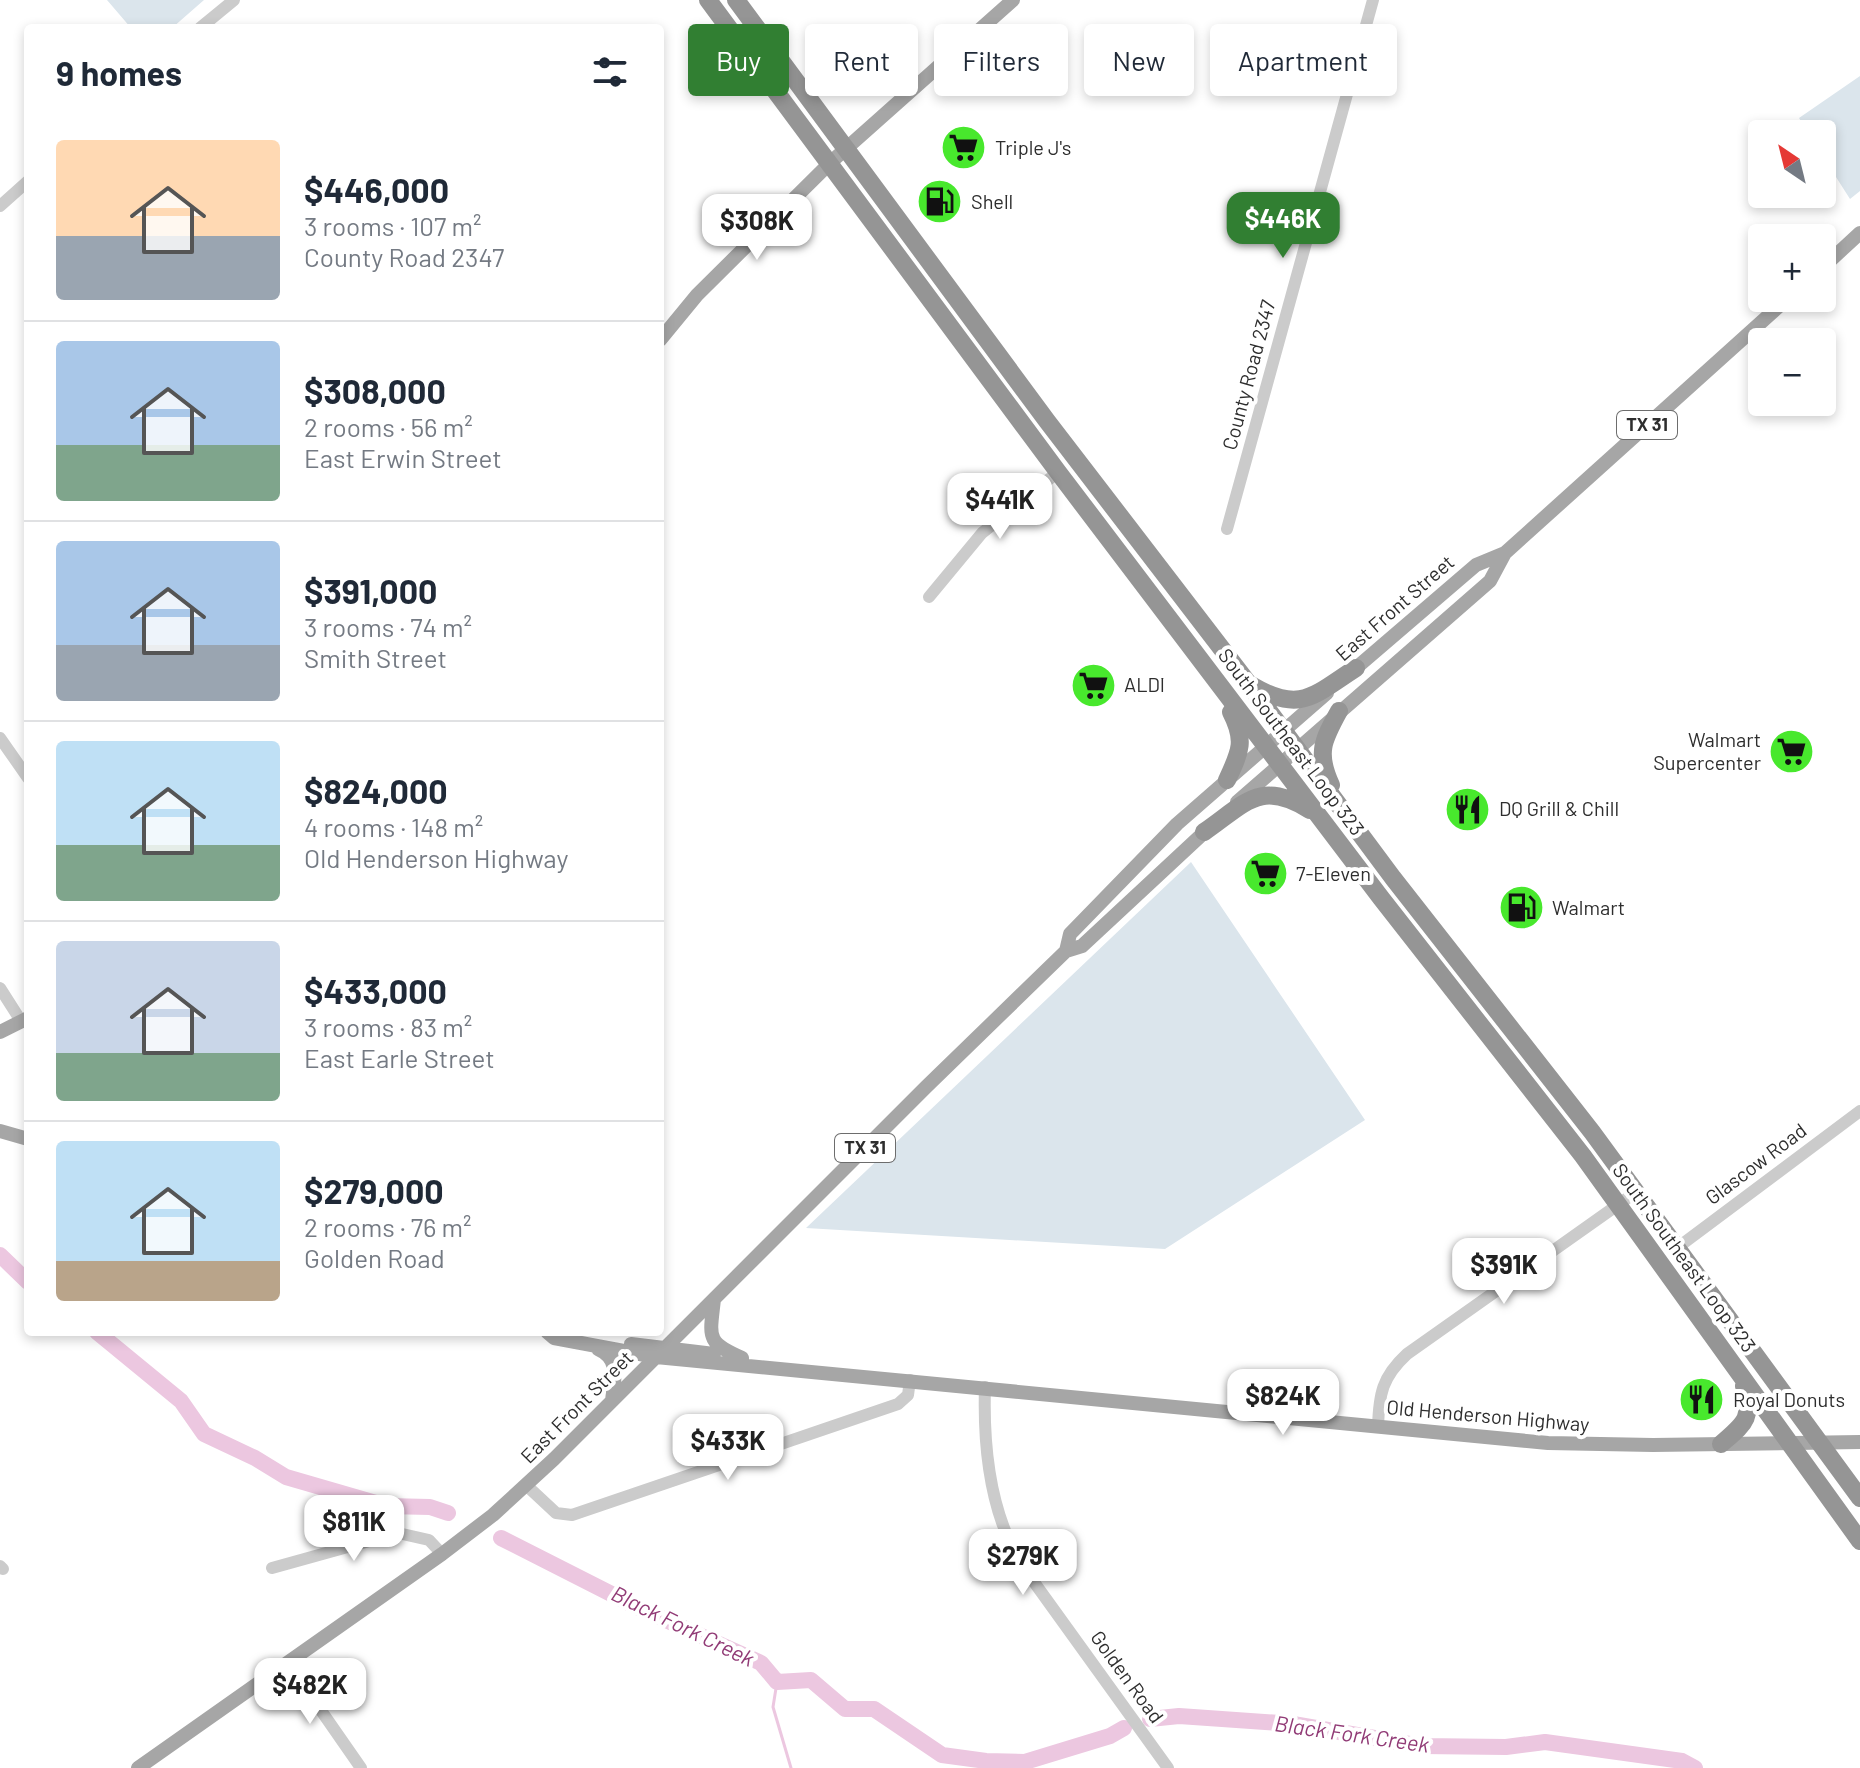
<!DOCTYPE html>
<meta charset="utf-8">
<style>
body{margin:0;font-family:Barlow,sans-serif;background:#f6f6f7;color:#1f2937;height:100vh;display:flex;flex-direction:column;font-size:30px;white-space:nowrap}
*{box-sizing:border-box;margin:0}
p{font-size:26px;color:#747a83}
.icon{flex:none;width:44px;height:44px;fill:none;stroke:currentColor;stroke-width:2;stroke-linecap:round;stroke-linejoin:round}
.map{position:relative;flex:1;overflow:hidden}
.drawer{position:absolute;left:24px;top:24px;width:640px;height:1312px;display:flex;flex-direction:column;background:#fff;border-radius:8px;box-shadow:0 4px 12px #0003}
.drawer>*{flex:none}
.top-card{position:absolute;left:688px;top:24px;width:760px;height:72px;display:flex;gap:16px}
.needle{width:52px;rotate:325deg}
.fabs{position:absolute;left:1748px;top:120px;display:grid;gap:16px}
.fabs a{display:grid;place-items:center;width:88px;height:88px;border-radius:8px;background:#fff;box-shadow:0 4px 12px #0003;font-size:40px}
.price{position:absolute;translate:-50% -68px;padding:0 18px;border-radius:16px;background:#fff;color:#222;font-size:26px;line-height:52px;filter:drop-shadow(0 2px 4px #0008)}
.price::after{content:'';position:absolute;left:50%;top:48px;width:24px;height:18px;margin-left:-12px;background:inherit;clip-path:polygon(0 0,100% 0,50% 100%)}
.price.active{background:#317f32;color:#fff}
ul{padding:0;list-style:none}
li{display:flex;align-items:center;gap:24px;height:200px;padding:0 32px}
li+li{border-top:2px solid #e0e1e3}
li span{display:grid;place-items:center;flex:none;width:224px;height:160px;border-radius:8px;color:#555}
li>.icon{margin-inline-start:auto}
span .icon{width:96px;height:96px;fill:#fffc;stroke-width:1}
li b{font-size:34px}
h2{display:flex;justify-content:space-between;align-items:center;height:96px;padding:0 32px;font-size:34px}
.chip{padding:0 28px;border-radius:8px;background:#fff;box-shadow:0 4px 12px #0003;font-size:28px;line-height:72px}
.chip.active{background:#317f32;color:#fff}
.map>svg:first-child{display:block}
.green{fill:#dbe5ec}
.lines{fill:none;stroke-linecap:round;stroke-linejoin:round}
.stream{stroke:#ecc7e0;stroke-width:3}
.river{stroke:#ecc7e0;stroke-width:16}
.minor{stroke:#cbcbcb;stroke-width:12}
.major{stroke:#a6a6a6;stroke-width:14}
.highway{stroke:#959595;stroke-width:18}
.labels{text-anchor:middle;stroke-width:8;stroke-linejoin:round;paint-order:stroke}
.shield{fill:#fff;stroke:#6d6d6d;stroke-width:2}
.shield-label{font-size:18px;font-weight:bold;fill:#2e2e2e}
.poi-label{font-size:20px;fill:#2e2e2e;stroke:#fff;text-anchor:start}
.street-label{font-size:20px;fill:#2e2e2e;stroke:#fff}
.water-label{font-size:22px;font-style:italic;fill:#913b76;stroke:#fff}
</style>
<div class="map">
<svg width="1860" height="1768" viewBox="0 0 1860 1768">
<rect width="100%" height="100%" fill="#fff"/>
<!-- green -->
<path class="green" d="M 107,0 L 204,0 L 172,28 L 131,28 Z
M 1860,76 L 1860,191 L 1850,199 L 1822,155 L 1822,134 L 1809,134 L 1799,118 Z
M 1191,862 L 1365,1120 L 1165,1249 L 806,1228 Z"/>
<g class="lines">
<!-- stream -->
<path class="stream" d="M 777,1682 L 773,1707 L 791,1768"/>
<!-- river -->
<path class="river" d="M 0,1255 L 28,1282
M 97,1332 L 181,1401 L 204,1434 L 255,1458 L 286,1477 L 386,1506 L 430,1507 L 448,1513
M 501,1538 L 637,1607 L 761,1663 L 777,1682 L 811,1680 L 845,1709 L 874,1709 L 942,1755 L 986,1761 L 1025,1762 L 1110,1736 L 1124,1728
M 1150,1719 L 1179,1716 L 1293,1724 L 1421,1746 L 1506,1747 L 1545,1742 L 1682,1761 L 1695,1768"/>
<!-- minor -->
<path class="minor" d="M 200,28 L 234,0
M 0,206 L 28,181
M 1227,529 L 1373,0
M 929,597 L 982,533 L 1058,472
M 0,738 L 28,778
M 0,988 L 21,1021
M 1677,1248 L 1860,1111
M 985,1387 C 983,1450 990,1518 1026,1571 L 1168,1768
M 1378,1427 C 1379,1394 1382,1377 1407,1354 L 1636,1192
M 526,1485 L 556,1513 L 572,1515 L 898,1404 L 908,1395 L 910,1380
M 0,1566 L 3,1569
M 272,1568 L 398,1533 L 429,1540 L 442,1554
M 288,1663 L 361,1768"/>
<!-- major -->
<path class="major" d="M 1822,268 L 1860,233
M 660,340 L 697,295 L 831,162 L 1013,0
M 1349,674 L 1476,565 L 1505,553 L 1788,298
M 1237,802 L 1490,581 L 1505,553
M 1066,951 L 1070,934 L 1177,824 L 1327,693
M 0,1032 L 28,1018
M 0,1131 L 28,1139
M 714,1299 C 710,1337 705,1342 742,1358
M 547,1332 L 554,1338 L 656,1357 L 1548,1443 L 1653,1445 L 1860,1442
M 631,1344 L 714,1354
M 598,1349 C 621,1359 614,1380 612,1401
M 138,1768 L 442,1554 L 493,1515 L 554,1459 L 926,1087 L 1066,951 L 1082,946 L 1210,827"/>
<!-- highway -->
<path class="highway" d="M 708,0 L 1058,472 L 1381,898 L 1583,1156 L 1860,1541
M 736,0 L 1047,421 L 1248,683 L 1393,878 L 1592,1132 L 1860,1498
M 1251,685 C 1300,714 1313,696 1356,668
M 1227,780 C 1240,752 1246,741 1231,712
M 1331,785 C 1316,753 1323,740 1339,711
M 1204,832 C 1246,803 1260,779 1310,810
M 1721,1444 C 1745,1423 1753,1419 1744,1386"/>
</g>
<!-- icons -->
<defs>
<symbol id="supermarket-disc" viewBox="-11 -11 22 22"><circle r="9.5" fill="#48e82d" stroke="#fff"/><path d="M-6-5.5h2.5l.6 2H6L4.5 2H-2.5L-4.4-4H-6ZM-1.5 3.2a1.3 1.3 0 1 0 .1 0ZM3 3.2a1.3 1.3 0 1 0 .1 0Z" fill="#111"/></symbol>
<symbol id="fuel-disc" viewBox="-11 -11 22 22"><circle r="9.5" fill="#48e82d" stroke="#fff"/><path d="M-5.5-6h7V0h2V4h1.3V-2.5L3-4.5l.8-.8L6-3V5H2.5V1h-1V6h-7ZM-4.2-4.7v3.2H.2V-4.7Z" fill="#111"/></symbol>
<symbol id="restaurant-disc" viewBox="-11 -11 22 22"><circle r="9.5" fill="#48e82d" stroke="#fff"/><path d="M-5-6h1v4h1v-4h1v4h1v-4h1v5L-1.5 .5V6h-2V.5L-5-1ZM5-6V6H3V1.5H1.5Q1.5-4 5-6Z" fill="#111"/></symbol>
</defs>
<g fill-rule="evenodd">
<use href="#supermarket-disc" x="938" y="122" width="51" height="51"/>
<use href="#fuel-disc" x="914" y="176" width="51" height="51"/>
<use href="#supermarket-disc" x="1068" y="660" width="51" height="51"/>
<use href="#supermarket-disc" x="1766" y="726" width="51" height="51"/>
<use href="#restaurant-disc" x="1442" y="784" width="51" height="51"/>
<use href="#supermarket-disc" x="1240" y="848" width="51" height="51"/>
<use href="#fuel-disc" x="1496" y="882" width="51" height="51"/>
<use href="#restaurant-disc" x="1676" y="1374" width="51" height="51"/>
</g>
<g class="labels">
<!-- shield labels -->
<g class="shield">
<rect x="1617" y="411" width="60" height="28" rx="6"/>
<rect x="835" y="1134" width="60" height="28" rx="6"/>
</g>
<g class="shield-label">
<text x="1647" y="431">TX 31</text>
<text x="865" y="1154">TX 31</text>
</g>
<!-- poi labels -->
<g class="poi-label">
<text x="995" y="155">Triple J's</text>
<text x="971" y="209">Shell</text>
<text x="1124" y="692">ALDI</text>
<text x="1761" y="747" text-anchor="end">Walmart<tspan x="1761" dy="23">Supercenter</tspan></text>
<text x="1499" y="816">DQ Grill &amp; Chill</text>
<text x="1296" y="881">7-Eleven</text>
<text x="1552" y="915">Walmart</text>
<text x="1733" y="1407">Royal Donuts</text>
</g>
<!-- street labels -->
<g class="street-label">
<text transform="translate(1249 375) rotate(-75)" y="7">County Road 2347</text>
<text transform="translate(1395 608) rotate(-41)" y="7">East Front Street</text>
<text transform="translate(1291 742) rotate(53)" y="7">South Southeast Loop 323</text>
<text transform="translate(1756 1164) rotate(-37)" y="7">Glascow Road</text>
<text transform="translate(1684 1258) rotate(54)" y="7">South Southeast Loop 323</text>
<text transform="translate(577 1407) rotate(-45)" y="7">East Front Street</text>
<text transform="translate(1488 1416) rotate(5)" y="7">Old Henderson Highway</text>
<text transform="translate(1127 1677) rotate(54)" y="7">Golden Road</text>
</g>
<!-- water labels -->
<g class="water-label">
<text transform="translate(683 1626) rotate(26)" y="8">Black Fork Creek</text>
<text transform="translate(1352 1734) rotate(8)" y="8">Black Fork Creek</text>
</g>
</g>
</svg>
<div class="fabs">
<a><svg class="needle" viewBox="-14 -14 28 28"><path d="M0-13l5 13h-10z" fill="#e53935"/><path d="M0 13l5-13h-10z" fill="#747a83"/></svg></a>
<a>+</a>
<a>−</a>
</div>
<b class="price active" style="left:1283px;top:260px">$446K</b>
<b class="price" style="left:757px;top:262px">$308K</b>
<b class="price" style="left:1000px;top:541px">$441K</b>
<b class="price" style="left:1504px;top:1306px">$391K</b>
<b class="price" style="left:1283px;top:1437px">$824K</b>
<b class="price" style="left:728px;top:1482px">$433K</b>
<b class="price" style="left:354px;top:1563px">$811K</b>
<b class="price" style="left:1023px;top:1597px">$279K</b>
<b class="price" style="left:310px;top:1726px">$482K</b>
<div class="top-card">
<a class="chip active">Buy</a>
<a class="chip">Rent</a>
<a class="chip">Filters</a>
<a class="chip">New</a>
<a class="chip">Apartment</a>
</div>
<section class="drawer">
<h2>9 homes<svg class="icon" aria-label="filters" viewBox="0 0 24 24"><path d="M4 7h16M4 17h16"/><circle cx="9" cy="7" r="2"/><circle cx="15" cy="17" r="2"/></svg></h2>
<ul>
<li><span style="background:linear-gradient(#ffd9b3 60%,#9aa5b1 0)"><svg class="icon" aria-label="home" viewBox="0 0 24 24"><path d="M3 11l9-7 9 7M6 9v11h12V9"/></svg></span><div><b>$446,000</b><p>3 rooms · 107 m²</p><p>County Road 2347</p></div></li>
<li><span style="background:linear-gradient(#a9c7e8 65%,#7fa58c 0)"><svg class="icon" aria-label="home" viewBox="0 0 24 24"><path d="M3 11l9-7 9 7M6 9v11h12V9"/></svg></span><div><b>$308,000</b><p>2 rooms · 56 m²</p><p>East Erwin Street</p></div></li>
<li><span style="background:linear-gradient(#a9c7e8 65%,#9aa5b1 0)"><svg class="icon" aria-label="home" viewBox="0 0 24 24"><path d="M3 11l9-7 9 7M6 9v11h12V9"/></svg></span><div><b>$391,000</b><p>3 rooms · 74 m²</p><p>Smith Street</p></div></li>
<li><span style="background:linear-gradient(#bfe0f5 65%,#7fa58c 0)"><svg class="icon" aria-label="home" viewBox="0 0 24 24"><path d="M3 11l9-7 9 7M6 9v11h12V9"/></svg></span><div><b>$824,000</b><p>4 rooms · 148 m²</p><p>Old Henderson Highway</p></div></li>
<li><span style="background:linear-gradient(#c9d6e8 70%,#7fa58c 0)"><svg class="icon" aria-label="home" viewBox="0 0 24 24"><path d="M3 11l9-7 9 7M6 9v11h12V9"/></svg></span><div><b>$433,000</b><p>3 rooms · 83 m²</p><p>East Earle Street</p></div></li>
<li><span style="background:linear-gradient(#bfe0f5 75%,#b9a48a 0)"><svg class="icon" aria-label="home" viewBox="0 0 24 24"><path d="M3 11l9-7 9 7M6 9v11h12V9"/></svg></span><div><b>$279,000</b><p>2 rooms · 76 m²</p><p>Golden Road</p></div></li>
</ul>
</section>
</div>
